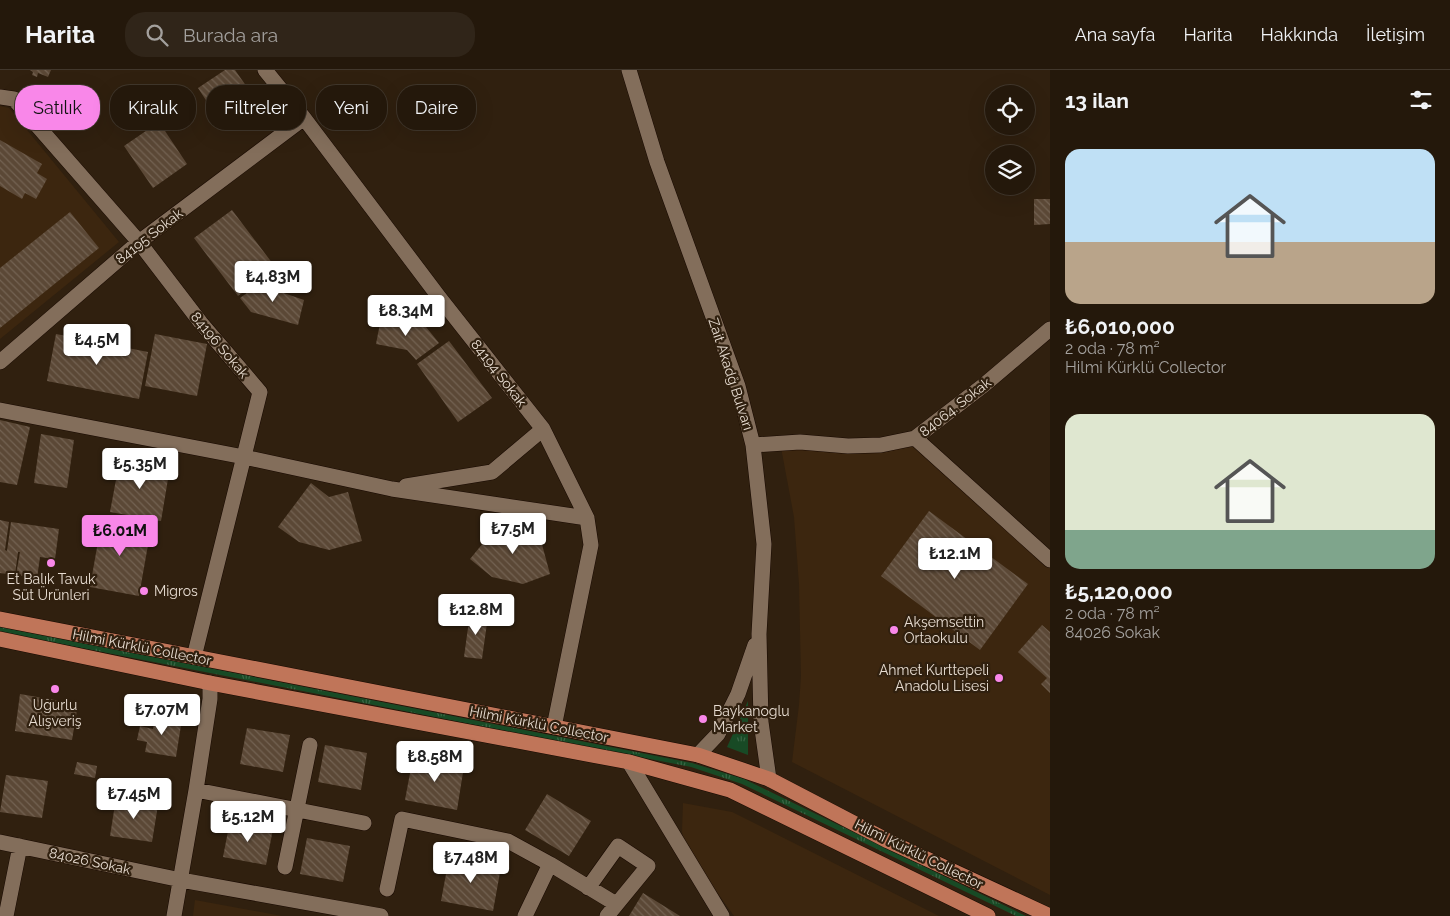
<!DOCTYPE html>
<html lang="tr">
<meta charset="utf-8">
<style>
body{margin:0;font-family:Raleway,sans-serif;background:#302519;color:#f1f3f6;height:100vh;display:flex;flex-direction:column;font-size:19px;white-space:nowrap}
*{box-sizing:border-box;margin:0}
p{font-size:16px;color:#a3a09d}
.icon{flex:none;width:28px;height:28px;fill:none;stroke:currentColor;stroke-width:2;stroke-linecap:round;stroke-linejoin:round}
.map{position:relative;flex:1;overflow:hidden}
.panel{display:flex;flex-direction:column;background:#24180b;width:400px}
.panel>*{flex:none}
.hud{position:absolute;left:15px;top:15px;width:475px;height:45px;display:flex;gap:10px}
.controls{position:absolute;left:985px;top:15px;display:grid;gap:10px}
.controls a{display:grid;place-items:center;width:50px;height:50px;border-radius:50%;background:#24180b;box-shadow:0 5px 20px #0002,0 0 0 1px #41372c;font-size:25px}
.price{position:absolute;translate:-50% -42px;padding:0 11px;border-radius:5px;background:#fff;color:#222;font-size:16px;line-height:32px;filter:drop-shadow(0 1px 2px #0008)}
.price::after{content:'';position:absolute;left:50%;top:30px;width:15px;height:11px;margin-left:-8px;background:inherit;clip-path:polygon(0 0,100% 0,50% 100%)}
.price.on{background:#f987e9;color:#111}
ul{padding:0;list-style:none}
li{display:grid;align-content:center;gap:10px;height:265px;padding:0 15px}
li span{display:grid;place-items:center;height:155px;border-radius:15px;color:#555}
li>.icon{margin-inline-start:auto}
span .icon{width:90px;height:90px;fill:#fffc;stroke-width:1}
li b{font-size:21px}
h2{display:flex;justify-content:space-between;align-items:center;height:60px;padding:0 15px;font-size:21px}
.tag{padding:0 18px;border-radius:20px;background:#24180b;box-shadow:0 5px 20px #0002,0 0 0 1px #41372c;font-size:18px;line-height:45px}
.tag.on{background:#f987e9;color:#111}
header{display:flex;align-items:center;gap:30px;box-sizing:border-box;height:70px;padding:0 25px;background:#24180b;border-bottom:1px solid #41372c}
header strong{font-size:24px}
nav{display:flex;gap:28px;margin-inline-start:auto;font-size:18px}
.search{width:350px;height:45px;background:#302519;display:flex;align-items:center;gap:12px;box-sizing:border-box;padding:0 18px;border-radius:20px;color:#a3a09d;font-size:19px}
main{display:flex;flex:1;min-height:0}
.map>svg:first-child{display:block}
.built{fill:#3c260f}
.grass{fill:url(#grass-tufts)}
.building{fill:url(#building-back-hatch)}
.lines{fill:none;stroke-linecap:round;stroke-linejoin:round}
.minor-casing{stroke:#180900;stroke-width:16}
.major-casing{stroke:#180900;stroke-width:16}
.minor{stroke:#836e5b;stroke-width:15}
.major{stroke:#c07559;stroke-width:15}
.poi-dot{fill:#f987e9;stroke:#30200f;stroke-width:2}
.labels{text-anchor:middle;stroke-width:4.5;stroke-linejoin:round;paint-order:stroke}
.street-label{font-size:14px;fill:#e7dcd1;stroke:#30200f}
.poi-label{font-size:14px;fill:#e7dcd1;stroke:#30200f;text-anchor:start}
</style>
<header>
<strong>Harita</strong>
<div class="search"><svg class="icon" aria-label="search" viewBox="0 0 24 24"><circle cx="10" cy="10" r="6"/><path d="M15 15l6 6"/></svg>Burada ara</div>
<nav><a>Ana sayfa</a><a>Harita</a><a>Hakkında</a><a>İletişim</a></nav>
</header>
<main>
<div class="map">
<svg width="1050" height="846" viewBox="0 0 1050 846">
<defs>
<pattern id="grass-tufts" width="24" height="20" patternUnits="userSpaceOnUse" patternTransform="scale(1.25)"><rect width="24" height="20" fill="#184a25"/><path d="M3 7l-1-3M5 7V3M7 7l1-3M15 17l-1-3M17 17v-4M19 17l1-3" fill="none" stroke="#3a6444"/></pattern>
<pattern id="building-back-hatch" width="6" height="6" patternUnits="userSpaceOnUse" patternTransform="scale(1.25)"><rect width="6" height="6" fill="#5b4836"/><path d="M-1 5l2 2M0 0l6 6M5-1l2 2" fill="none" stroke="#736252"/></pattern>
</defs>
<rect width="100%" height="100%" fill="#30200f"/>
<!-- built -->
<path class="built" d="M 0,36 L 9,38 L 119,172 L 0,269 Z
M 780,372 L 920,372 L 1050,492 L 1050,825 L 792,692 L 799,635 L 801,606 L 799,514 L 794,447 Z
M 683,733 L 732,742 L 939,846 L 734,846 L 696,793 L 684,773 L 682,761 Z
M 195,830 L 282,846 L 193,846 Z"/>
<!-- grass -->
<path class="grass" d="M 0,557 L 692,693 L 744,709 L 1026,846 L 1016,846 L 742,714 L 691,697 L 0,562 Z
M 748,631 L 748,685 L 727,677 Z"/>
<!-- building -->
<path class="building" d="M 30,0 L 51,0 L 48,7 L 38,3 L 37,7 L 32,5 L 33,2 Z
M 225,0 L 235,0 L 261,37 L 226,61 L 198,18 Z
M 159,52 L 187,94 L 153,118 L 124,76 Z
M 0,70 L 42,94 L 37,103 L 47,109 L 36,129 L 25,123 L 22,129 L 0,116 Z
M 1034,129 L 1050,129 L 1050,154 L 1034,155 Z
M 232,140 L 276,198 L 238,226 L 194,168 Z
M 70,142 L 99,178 L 0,258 L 0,198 Z
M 266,209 L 275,220 L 304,230 L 298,255 L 251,242 L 240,228 Z
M 381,248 L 426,257 L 439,273 L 416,290 L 407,280 L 376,274 Z
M 56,264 L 148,282 L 139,329 L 47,311 Z
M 155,264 L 207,274 L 197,326 L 145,316 Z
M 449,271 L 492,328 L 458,352 L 417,294 Z
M 0,350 L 30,357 L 17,415 L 0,412 Z
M 41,364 L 74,370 L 67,418 L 34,413 Z
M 120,388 L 170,397 L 161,451 L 110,442 Z
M 311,413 L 329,427 L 348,422 L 362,471 L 329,480 L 299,472 L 278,457 Z
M 929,441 L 1028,514 L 980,580 L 881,506 Z
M 102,449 L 151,458 L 139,526 L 90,517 Z
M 0,450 L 9,452 L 5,480 L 7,481 L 11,452 L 59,459 L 55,489 L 40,487 L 37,508 L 16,505 L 20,482 L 18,482 L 15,505 L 0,503 Z
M 502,450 L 517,462 L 537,456 L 550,504 L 523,514 L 492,507 L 470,489 Z
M 470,543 L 488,546 L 482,589 L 464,587 Z
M 1042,555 L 1050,562 L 1050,623 L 1041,614 L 1047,608 L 1018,582 Z
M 20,624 L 78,634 L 72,670 L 15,661 Z
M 156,644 L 182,649 L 176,687 L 145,682 L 147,672 L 137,670 L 140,656 L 153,659 Z
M 247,658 L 290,665 L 283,702 L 240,694 Z
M 325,675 L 367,683 L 361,720 L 318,712 Z
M 413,687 L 464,696 L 457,740 L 405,730 Z
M 77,692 L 97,696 L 95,708 L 74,704 Z
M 6,705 L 48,711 L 42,748 L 0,742 Z
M 547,724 L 591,751 L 569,786 L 525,760 Z
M 116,728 L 158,735 L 152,772 L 110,766 Z
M 230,751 L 273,759 L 266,795 L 223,787 Z
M 307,768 L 350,776 L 343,812 L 300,804 Z
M 449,788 L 501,797 L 493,841 L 441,831 Z
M 643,823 L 680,846 L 629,846 Z"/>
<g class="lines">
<defs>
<path id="minor" d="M 265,0 L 304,48 L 439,227 L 543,359 L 587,448 L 591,475 L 554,657
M 629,0 L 657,92 L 738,316 L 753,375 L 764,474 L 759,564 L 761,652 L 769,709
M 0,27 L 14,29 L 139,172 L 201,253 L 260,322 L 194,587
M 0,292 L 139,172 L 304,48
M 0,340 L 244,387 L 392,419 L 587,448
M 915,368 L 1050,490
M 753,375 L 800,372 L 848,376 L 881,375 L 915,368 L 984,315 L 1050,259
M 406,416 L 492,402 L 543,359
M 698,685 L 718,664 L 738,624 L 755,575
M 629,692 L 722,846
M 196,720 L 364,753
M 0,772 L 181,810 L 381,846
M 285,797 L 310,675
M 588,818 L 618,776 L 648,796 L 607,846
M 387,819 L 402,749 L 508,771 L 550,794 L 616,834
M 6,846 L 20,776
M 174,846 L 196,720 L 210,629 L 210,613
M 525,846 L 550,794"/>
<path id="major" d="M 0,549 L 698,685 L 769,709 L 888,771 L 1050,846
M 0,569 L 210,613 L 629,692 L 730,720 L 988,846"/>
</defs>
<!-- minor casing -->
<use href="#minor" class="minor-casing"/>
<!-- major casing -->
<use href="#major" class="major-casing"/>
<!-- minor -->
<use href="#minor" class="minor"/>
<!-- major -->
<use href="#major" class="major"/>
</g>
<!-- markers -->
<g class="poi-dot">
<circle cx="51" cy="493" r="5"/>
<circle cx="144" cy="521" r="5"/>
<circle cx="894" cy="560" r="5"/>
<circle cx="999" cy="608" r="5"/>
<circle cx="55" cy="619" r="5"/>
<circle cx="703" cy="649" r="5"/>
</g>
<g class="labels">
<!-- street labels -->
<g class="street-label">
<text transform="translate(149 166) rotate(-38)" y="5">84195 Sokak</text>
<text transform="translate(220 275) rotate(50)" y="5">84196 Sokak</text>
<text transform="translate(499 303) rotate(52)" y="5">84194 Sokak</text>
<text transform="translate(731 304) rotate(72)" y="5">Zait Akadğ Bulvarı</text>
<text transform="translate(955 337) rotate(-38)" y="5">84064. Sokak</text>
<text transform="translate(142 577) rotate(11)" y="5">Hilmi Kürklü Collector</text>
<text transform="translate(539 654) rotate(11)" y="5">Hilmi Kürklü Collector</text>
<text transform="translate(919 784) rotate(26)" y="5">Hilmi Kürklü Collector</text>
<text transform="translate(90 791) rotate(12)" y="5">84026 Sokak</text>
</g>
<!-- poi labels -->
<g class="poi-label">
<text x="51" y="514" text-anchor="middle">Et Balık Tavuk<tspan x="51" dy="16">Süt Ürünleri</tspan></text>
<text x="154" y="526">Migros</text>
<text x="904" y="557">Akşemsettin<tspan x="904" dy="16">Ortaokulu</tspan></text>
<text x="989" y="605" text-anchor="end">Ahmet Kurttepeli<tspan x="989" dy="16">Anadolu Lisesi</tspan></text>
<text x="55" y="640" text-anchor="middle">Uğurlu<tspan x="55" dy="16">Alışveriş</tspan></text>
<text x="713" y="646">Baykanoglu<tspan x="713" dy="16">Market</tspan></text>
</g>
</g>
</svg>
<div class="controls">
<a><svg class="icon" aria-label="locate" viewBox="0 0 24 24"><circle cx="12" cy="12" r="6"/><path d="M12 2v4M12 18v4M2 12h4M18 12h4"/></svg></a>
<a><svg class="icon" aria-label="layers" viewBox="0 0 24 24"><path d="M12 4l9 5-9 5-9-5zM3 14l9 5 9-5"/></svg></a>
</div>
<b class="price" style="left:273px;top:233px">₺4.83M</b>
<b class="price" style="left:406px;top:267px">₺8.34M</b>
<b class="price" style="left:97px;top:296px">₺4.5M</b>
<b class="price" style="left:140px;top:420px">₺5.35M</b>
<b class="price" style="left:513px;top:485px">₺7.5M</b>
<b class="price on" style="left:120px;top:487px">₺6.01M</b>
<b class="price" style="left:955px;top:510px">₺12.1M</b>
<b class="price" style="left:476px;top:566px">₺12.8M</b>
<b class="price" style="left:162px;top:666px">₺7.07M</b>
<b class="price" style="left:435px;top:713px">₺8.58M</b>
<b class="price" style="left:134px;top:750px">₺7.45M</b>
<b class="price" style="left:248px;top:773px">₺5.12M</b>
<b class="price" style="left:471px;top:814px">₺7.48M</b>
<div class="hud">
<a class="tag on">Satılık</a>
<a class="tag">Kiralık</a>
<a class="tag">Filtreler</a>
<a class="tag">Yeni</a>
<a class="tag">Daire</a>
</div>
</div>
<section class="panel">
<h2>13 ilan<svg class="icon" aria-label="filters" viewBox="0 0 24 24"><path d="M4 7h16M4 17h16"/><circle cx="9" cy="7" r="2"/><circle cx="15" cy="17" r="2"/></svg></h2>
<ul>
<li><span style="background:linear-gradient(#bfe0f5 60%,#b9a48a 0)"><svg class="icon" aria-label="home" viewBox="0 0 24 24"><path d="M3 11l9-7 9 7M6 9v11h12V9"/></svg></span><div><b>₺6,010,000</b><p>2 oda · 78 m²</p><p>Hilmi Kürklü Collector</p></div></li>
<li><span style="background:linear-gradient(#dfe7d0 75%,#7fa58c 0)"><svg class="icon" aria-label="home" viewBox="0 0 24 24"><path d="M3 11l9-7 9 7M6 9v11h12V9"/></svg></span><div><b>₺5,120,000</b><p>2 oda · 78 m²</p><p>84026 Sokak</p></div></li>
</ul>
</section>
</main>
